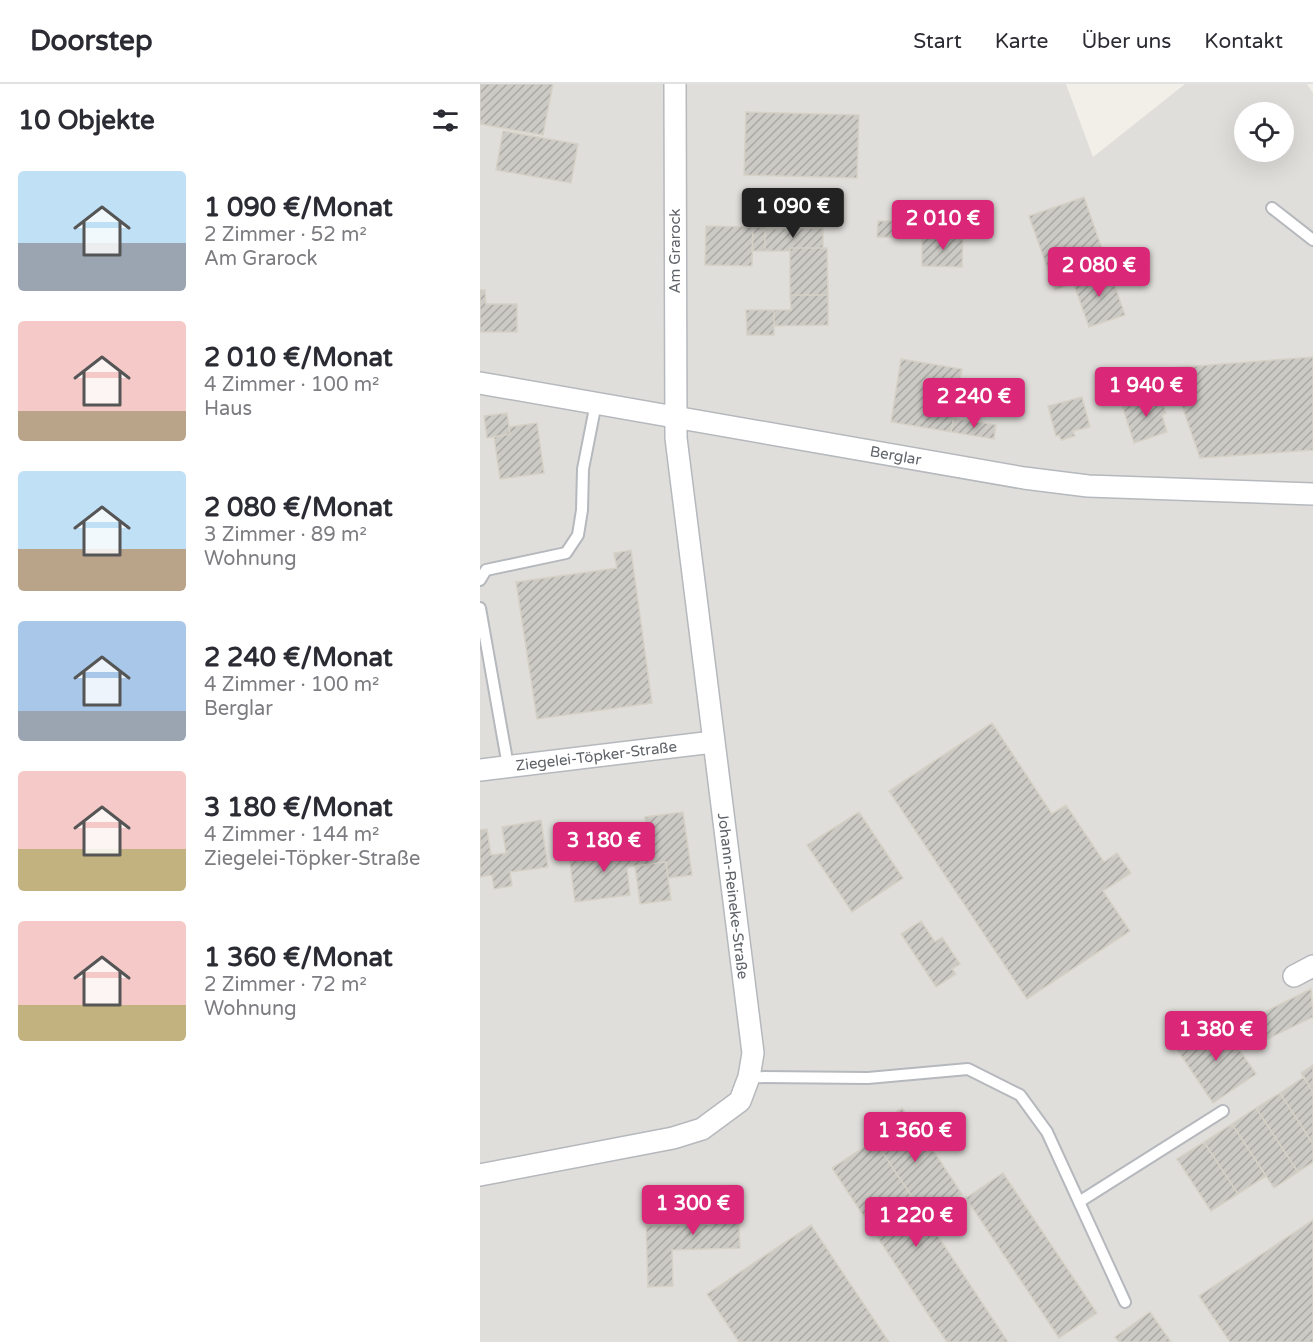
<!DOCTYPE html>
<html lang="de">
<meta charset="utf-8">
<style>
body{margin:0;font-family:"Varela Round",sans-serif;background:#f2f2f3;color:#2b2b33;height:100vh;display:flex;flex-direction:column;font-size:22px;white-space:nowrap}
*{box-sizing:border-box;margin:0}
p{font-size:20px;color:#7c7c81}
.icon{flex:none;width:33px;height:33px;fill:none;stroke:currentColor;stroke-width:2;stroke-linecap:round;stroke-linejoin:round}
.map{position:relative;flex:1;overflow:hidden}
.details{display:flex;flex-direction:column;background:#fff;width:480px}
.details>*{flex:none}
.buttons{position:absolute;left:754px;top:18px;display:grid;gap:12px}
.buttons a{display:grid;place-items:center;width:60px;height:60px;border-radius:50%;background:#fff;box-shadow:0 6px 24px #0002;font-size:30px}
.price{position:absolute;translate:-50% -51px;padding:0 14px;border-radius:6px;background:#db2777;color:#fff;font-size:20px;line-height:39px;filter:drop-shadow(0 2px 3px #0008)}
.price::after{content:'';position:absolute;left:50%;top:36px;width:18px;height:14px;margin-left:-9px;background:inherit;clip-path:polygon(0 0,100% 0,50% 100%)}
.price.on{background:#222;color:#fff}
ul{padding:0;list-style:none}
li{display:flex;align-items:center;gap:18px;height:150px;padding:0 18px}
li span{display:grid;place-items:center;flex:none;width:168px;height:120px;border-radius:6px;color:#555}
li>.icon{margin-inline-start:auto}
span .icon{width:72px;height:72px;fill:#fffc;stroke-width:1}
li b{font-size:26px}
h2{display:flex;justify-content:space-between;align-items:center;height:72px;padding:0 18px;font-size:26px}
header{display:flex;align-items:center;gap:36px;box-sizing:border-box;height:84px;padding:0 30px;background:#fff;border-bottom:2px solid #e1e1e2}
header strong{font-size:28px}
nav{display:flex;gap:33px;margin-inline-start:auto;font-size:21px}
main{display:flex;flex:1;min-height:0}
.map>svg:first-child{display:block}
.industrial{fill:#e0deda;fill-rule:evenodd}
.building{fill:url(#building-hatch);stroke:#d6d1c6;stroke-width:1.5}
.lines{fill:none;stroke-linecap:round;stroke-linejoin:round}
.service-casing{stroke:#b5b8bc;stroke-width:14}
.minor-casing{stroke:#b5b8bc;stroke-width:24}
.service{stroke:#fff;stroke-width:10}
.minor{stroke:#fff;stroke-width:21}
.labels{text-anchor:middle;stroke-width:4.5;stroke-linejoin:round;paint-order:stroke}
.street-label{font-size:15px;fill:#5f6368;stroke:#fff}
</style>
<header>
<strong>Doorstep</strong>
<nav><a>Start</a><a>Karte</a><a>Über uns</a><a>Kontakt</a></nav>
</header>
<main>
<section class="details">
<h2>10 Objekte<svg class="icon" aria-label="filters" viewBox="0 0 24 24"><path d="M4 7h16M4 17h16"/><circle cx="9" cy="7" r="2"/><circle cx="15" cy="17" r="2"/></svg></h2>
<ul>
<li><span style="background:linear-gradient(#bfe0f5 60%,#9aa5b1 0)"><svg class="icon" aria-label="home" viewBox="0 0 24 24"><path d="M3 11l9-7 9 7M6 9v11h12V9"/></svg></span><div><b>1 090 €/Monat</b><p>2 Zimmer · 52 m²</p><p>Am Grarock</p></div></li>
<li><span style="background:linear-gradient(#f6c9c9 75%,#b9a48a 0)"><svg class="icon" aria-label="home" viewBox="0 0 24 24"><path d="M3 11l9-7 9 7M6 9v11h12V9"/></svg></span><div><b>2 010 €/Monat</b><p>4 Zimmer · 100 m²</p><p>Haus</p></div></li>
<li><span style="background:linear-gradient(#bfe0f5 65%,#b9a48a 0)"><svg class="icon" aria-label="home" viewBox="0 0 24 24"><path d="M3 11l9-7 9 7M6 9v11h12V9"/></svg></span><div><b>2 080 €/Monat</b><p>3 Zimmer · 89 m²</p><p>Wohnung</p></div></li>
<li><span style="background:linear-gradient(#a9c7e8 75%,#9aa5b1 0)"><svg class="icon" aria-label="home" viewBox="0 0 24 24"><path d="M3 11l9-7 9 7M6 9v11h12V9"/></svg></span><div><b>2 240 €/Monat</b><p>4 Zimmer · 100 m²</p><p>Berglar</p></div></li>
<li><span style="background:linear-gradient(#f6c9c9 65%,#c2b280 0)"><svg class="icon" aria-label="home" viewBox="0 0 24 24"><path d="M3 11l9-7 9 7M6 9v11h12V9"/></svg></span><div><b>3 180 €/Monat</b><p>4 Zimmer · 144 m²</p><p>Ziegelei-Töpker-Straße</p></div></li>
<li><span style="background:linear-gradient(#f6c9c9 70%,#c2b280 0)"><svg class="icon" aria-label="home" viewBox="0 0 24 24"><path d="M3 11l9-7 9 7M6 9v11h12V9"/></svg></span><div><b>1 360 €/Monat</b><p>2 Zimmer · 72 m²</p><p>Wohnung</p></div></li>
</ul>
</section>
<div class="map">
<svg width="833" height="1258" viewBox="0 0 833 1258">
<defs>
<pattern id="building-hatch" width="6" height="6" patternUnits="userSpaceOnUse" patternTransform="scale(1.5)"><rect width="6" height="6" fill="#cccac5"/><path d="M-1 1l2-2M0 6l6-6M5 7l2-2" fill="none" stroke="#a9a8a4"/></pattern>
</defs>
<rect width="100%" height="100%" fill="#f1efe8"/>
<!-- industrial -->
<path class="industrial" d="M 0,0 L 586,0 L 613,73 L 705,0 L 827,0 L 833,9 L 833,1258 L 0,1258 ZM 765,28 L 804,28 L 804,68 L 765,68 Z"/>
<!-- building -->
<path class="building" d="M 0,0 L 73,0 L 63,51 L 0,40 Z
M 266,28 L 379,31 L 377,94 L 264,91 Z
M 23,47 L 98,60 L 91,99 L 16,86 Z
M 604,113 L 629,185 L 575,206 L 549,132 Z
M 398,137 L 442,137 L 442,154 L 397,153 Z
M 226,142 L 273,143 L 272,182 L 225,181 Z
M 273,143 L 285,143 L 285,167 L 272,167 Z
M 343,144 L 343,164 L 310,164 L 310,167 L 285,167 L 285,145 Z
M 466,148 L 476,148 L 476,153 L 483,153 L 482,183 L 442,182 L 442,152 L 466,152 Z
M 310,164 L 347,164 L 348,211 L 310,211 Z
M 629,185 L 645,231 L 609,243 L 593,198 Z
M 0,206 L 5,206 L 6,220 L 37,220 L 37,248 L 0,248 Z
M 310,211 L 348,211 L 348,241 L 294,242 L 294,226 L 311,226 Z
M 266,226 L 294,226 L 294,251 L 267,251 Z
M 833,273 L 833,366 L 720,374 L 689,284 Z
M 421,275 L 482,285 L 471,348 L 411,338 Z
M 680,309 L 686,329 L 682,331 L 687,348 L 654,359 L 642,321 Z
M 602,313 L 610,343 L 593,347 L 595,352 L 581,356 L 579,351 L 576,352 L 568,322 Z
M 27,329 L 30,350 L 7,354 L 4,332 Z
M 474,334 L 516,341 L 514,355 L 471,348 Z
M 57,339 L 64,389 L 20,395 L 14,353 L 30,350 L 29,343 Z
M 151,466 L 172,619 L 57,635 L 36,498 L 137,484 L 134,469 Z
M 512,639 L 572,730 L 586,721 L 624,778 L 637,769 L 651,789 L 623,807 L 650,847 L 547,915 L 409,707 Z
M 203,728 L 212,791 L 188,794 L 186,778 L 171,780 L 165,733 Z
M 379,728 L 423,794 L 372,828 L 327,761 Z
M 61,736 L 68,783 L 30,788 L 32,802 L 14,805 L 12,791 L 0,793 L 0,746 L 7,745 L 11,771 L 26,769 L 22,743 Z
M 144,763 L 145,769 L 169,766 L 171,780 L 147,783 L 150,811 L 95,818 L 89,771 Z
M 186,778 L 191,816 L 160,820 L 155,782 Z
M 441,837 L 455,858 L 462,853 L 480,880 L 472,885 L 476,890 L 456,903 L 421,850 Z
M 831,905 L 833,933 L 775,961 L 769,948 L 767,949 L 765,946 L 767,945 L 764,938 Z
M 741,938 L 776,990 L 733,1019 L 696,964 Z
M 833,981 L 833,1008 L 821,989 Z
M 824,993 L 833,1008 L 833,1060 L 800,1009 Z
M 800,1009 L 833,1060 L 833,1078 L 818,1088 L 776,1024 Z
M 422,1024 L 429,1034 L 431,1033 L 482,1110 L 446,1134 L 395,1057 L 398,1055 L 391,1044 Z
M 776,1024 L 818,1088 L 794,1104 L 752,1040 Z
M 752,1040 L 786,1092 L 758,1110 L 724,1058 Z
M 395,1056 L 395,1057 L 528,1258 L 467,1258 L 448,1230 L 352,1084 Z
M 724,1058 L 758,1110 L 731,1127 L 697,1075 Z
M 523,1089 L 617,1229 L 579,1254 L 486,1114 Z
M 257,1101 L 260,1164 L 192,1166 L 193,1202 L 168,1203 L 166,1142 L 234,1140 L 232,1102 Z
M 833,1136 L 833,1258 L 750,1258 L 719,1212 Z
M 331,1141 L 409,1258 L 259,1258 L 227,1210 Z
M 670,1228 L 691,1258 L 639,1258 L 635,1253 Z"/>
<g class="lines">
<defs>
<path id="service" d="M 792,124 L 833,156
M 0,496 L 6,486 L 86,469 L 98,451 L 102,426 L 103,385 L 116,319
M 0,524 L 28,682
M 269,993 L 388,994 L 488,985 L 540,1011 L 567,1048 L 645,1218
M 599,1118 L 743,1027"/>
<g id="minor">
<path id="s1" d="M 0,299 L 544,394 L 608,402 L 833,410"/>
<path id="s2" d="M 0,686 L 233,658"/>
<path d="M 814,892 L 833,882"/>
<path d="M 0,1091 L 193,1054 L 222,1045 L 260,1017 L 269,993 L 273,969 L 196,354 L 195,0"/>
</g>
</defs>
<!-- service casing -->
<use href="#service" class="service-casing"/>
<!-- minor casing -->
<use href="#minor" class="minor-casing"/>
<!-- service -->
<use href="#service" class="service"/>
<!-- minor -->
<use href="#minor" class="minor"/>
</g>
<g class="labels">
<!-- street labels -->
<g class="street-label">
<text transform="translate(195 167) rotate(-90)" y="5">Am Grarock</text>
<text dy="5" stroke="none"><textPath href="#s1" startOffset="422">Berglar</textPath></text>
<text dy="5" stroke="none"><textPath href="#s2" startOffset="117">Ziegelei-Töpker-Straße</textPath></text>
<text transform="translate(253 812) rotate(83)" y="5">Johann-Reineke-Straße</text>
</g>
</g>
</svg>
<div class="buttons">
<a><svg class="icon" aria-label="locate" viewBox="0 0 24 24"><circle cx="12" cy="12" r="6"/><path d="M12 2v4M12 18v4M2 12h4M18 12h4"/></svg></a>
</div>
<b class="price on" style="left:313px;top:155px">1 090 €</b>
<b class="price" style="left:463px;top:167px">2 010 €</b>
<b class="price" style="left:619px;top:214px">2 080 €</b>
<b class="price" style="left:666px;top:334px">1 940 €</b>
<b class="price" style="left:494px;top:345px">2 240 €</b>
<b class="price" style="left:124px;top:789px">3 180 €</b>
<b class="price" style="left:736px;top:978px">1 380 €</b>
<b class="price" style="left:435px;top:1079px">1 360 €</b>
<b class="price" style="left:213px;top:1152px">1 300 €</b>
<b class="price" style="left:436px;top:1164px">1 220 €</b>
</div>
</main>
